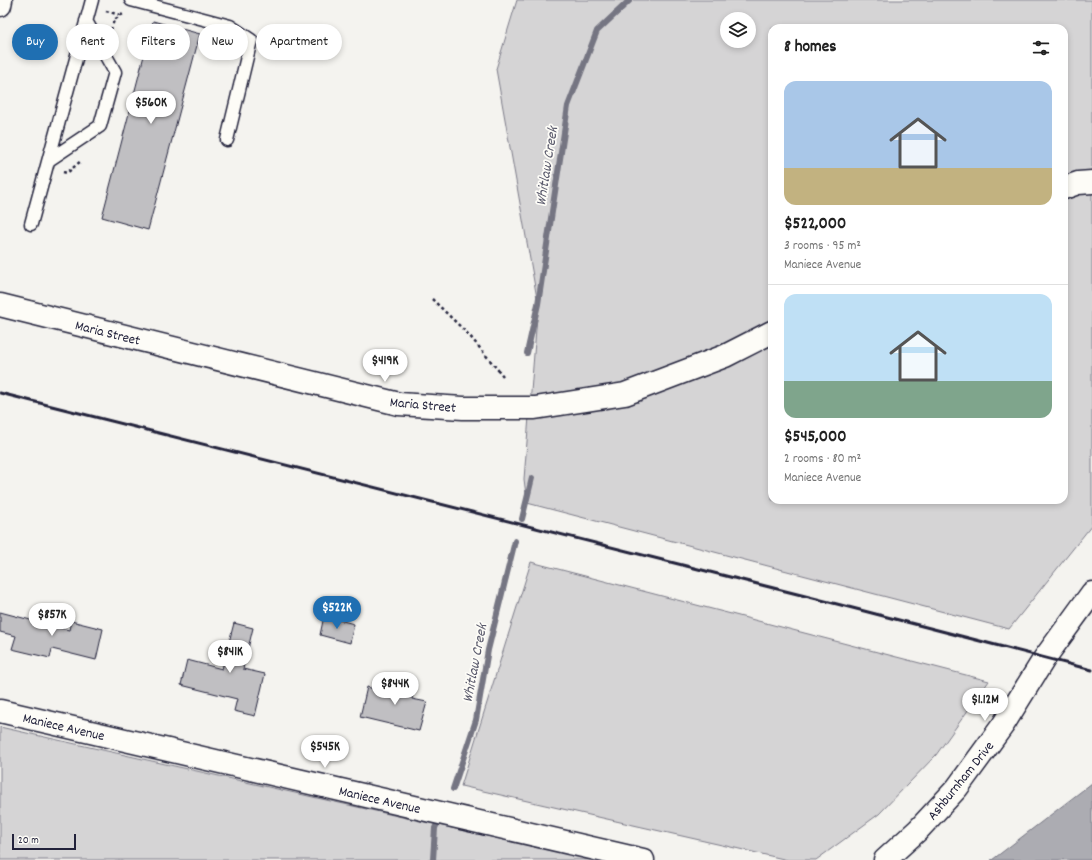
<!DOCTYPE html>
<meta charset="utf-8">
<style>
body{margin:0;font-family:Dekko,sans-serif;background:#f2f2f2;color:#222;height:100vh;display:flex;flex-direction:column;font-size:15px;white-space:nowrap}
*{box-sizing:border-box;margin:0}
p{font-size:13px;color:#767676}
.icon{flex:none;width:22px;height:22px;fill:none;stroke:currentColor;stroke-width:2;stroke-linecap:round;stroke-linejoin:round}
.map{position:relative;flex:1;overflow:hidden}
.sheet{position:absolute;left:768px;top:24px;width:300px;height:480px;display:flex;flex-direction:column;background:#fff;border-radius:12px;box-shadow:0 2px 6px #0003}
.sheet>*{flex:none}
.guide{position:absolute;left:12px;top:24px;width:380px;height:36px;display:flex;gap:8px}
.tools{position:absolute;left:720px;top:12px;display:grid;gap:8px}
.tools a{display:grid;place-items:center;width:36px;height:36px;border-radius:50%;background:#fff;box-shadow:0 2px 6px #0003;font-size:20px}
.scale{position:absolute;left:12px;bottom:10px;width:64px;box-sizing:border-box;padding-left:4px;border:2px solid #22223b;border-top:0;font-size:11px;line-height:14px;white-space:nowrap;color:#22223b;-webkit-text-stroke:3px #fdfcf7;paint-order:stroke}
.price{position:absolute;translate:-50% -34px;padding:0 9px;border-radius:14px;background:#fff;color:#222;font-size:13px;line-height:26px;filter:drop-shadow(0 1px 2px #0008)}
.price::after{content:'';position:absolute;left:50%;top:24px;width:12px;height:9px;margin-left:-6px;background:inherit;clip-path:polygon(0 0,100% 0,50% 100%)}
.price.active{background:#1f6fb2;color:#fff}
ul{padding:0;list-style:none}
li{display:grid;align-content:center;gap:8px;height:212px;padding:0 16px}
li+li{border-top:1px solid #e0e0e0}
li span{display:grid;place-items:center;height:124px;border-radius:12px;color:#555}
li>.icon{margin-inline-start:auto}
span .icon{width:72px;height:72px;fill:#fffc;stroke-width:1}
li b{font-size:17px}
h2{display:flex;justify-content:space-between;align-items:center;height:48px;padding:0 16px;font-size:17px}
.chip{padding:0 14px;border-radius:18px;background:#fff;box-shadow:0 2px 6px #0003;font-size:14px;line-height:36px}
.chip.active{background:#1f6fb2;color:#fff}
.map>svg:first-child{display:block}
.green{fill:#d5d4d5;stroke:#7c7b88;fill-rule:evenodd}
.water{fill:#acacb2;stroke:#757582}
.lines{fill:none;stroke-linecap:round;stroke-linejoin:round}
.stream{stroke:#757582;stroke-width:6}
.building{fill:#c0bfc2;stroke:#22223b}
.lane-casing{stroke:#22223b;stroke-width:15}
.street-casing{stroke:#22223b;stroke-width:25}
.secondary-casing{stroke:#22223b;stroke-width:25}
.path{stroke:#22223b;stroke-width:2.5;stroke-dasharray:3 3;stroke-linecap:butt}
.lane{stroke:#fdfcf7;stroke-width:12}
.street{stroke:#fdfcf7;stroke-width:22}
.secondary{stroke:#fdfcf7;stroke-width:22}
.rail{stroke:#22223b;stroke-width:3}
.labels{text-anchor:middle;stroke-width:3.5;stroke-linejoin:round;paint-order:stroke}
.street-label{font-size:14px;fill:#22223b;stroke:#fdfcf7}
.water-label{font-size:15px;font-style:italic;fill:#59596b;stroke:#fdfcf7}
</style>
<div class="map">
<svg width="1092" height="860" viewBox="0 0 1092 860">
<rect width="100%" height="100%" fill="#f4f3ef"/>
<filter id="ink" filterUnits="userSpaceOnUse"><feTurbulence type="fractalNoise" baseFrequency=".025" numOctaves="2"/><feDisplacementMap in="SourceGraphic" scale="8" xChannelSelector="R" yChannelSelector="G"/><feConvolveMatrix kernelMatrix="1 2 1 2 8 2 1 2 1" color-interpolation-filters="sRGB"/></filter>
<g filter="url(#ink)">
<!-- green -->
<path class="green" d="M 517,0 L 1092,0 L 1092,525 L 1009,629 L 527,503 L 524,479 L 538,304 L 496,69 ZM 727,19 L 749,19 L 749,41 L 727,41 ZM 772,28 L 1064,28 L 1064,500 L 772,500 Z
M 531,562 L 989,681 L 936,755 L 879,814 L 816,860 L 788,860 L 461,786 Z
M 0,727 L 594,860 L 0,860 Z"/>
<!-- water -->
<path class="water" d="M 1092,783 L 1092,860 L 991,860 L 992,860 Z"/>
<g class="lines">
<!-- stream -->
<path class="stream" d="M 527,353 L 538,304 L 568,106 L 597,31 L 630,0
M 522,519 L 532,478
M 453,789 L 476,720 L 488,650 L 515,541
M 433,860 L 435,828 L 440,818"/>
</g>
<!-- building -->
<path class="building" d="M 153,21 L 200,34 L 148,230 L 102,217 Z
M 0,612 L 69,630 L 71,621 L 103,629 L 96,660 L 52,649 L 50,658 L 12,649 L 16,636 L 0,632 Z
M 324,616 L 354,624 L 350,643 L 320,635 Z
M 234,623 L 253,628 L 243,669 L 265,674 L 255,716 L 234,711 L 237,699 L 181,685 L 187,660 L 222,669 Z
M 393,679 L 416,685 L 412,699 L 427,702 L 419,731 L 360,717 L 367,687 L 389,693 Z"/>
<g class="lines">
<defs>
<path id="lane" d="M 131,0 L 230,26 L 251,40 L 227,140
M 49,160 L 100,126 L 115,72 L 86,21
M 31,224 L 92,0"/>
<path id="street" d="M 0,5 L 1,0
M 0,711 L 643,860"/>
<path id="secondary" d="M 1064,188 L 1078,183 L 1092,182
M 0,305 L 399,404 L 463,408 L 535,408 L 625,394 L 725,356 L 772,332
M 885,860 L 918,830 L 957,788 L 1003,725 L 1044,659 L 1092,593"/>
</defs>
<!-- lane casing -->
<use href="#lane" class="lane-casing"/>
<!-- street casing -->
<use href="#street" class="street-casing"/>
<!-- secondary casing -->
<use href="#secondary" class="secondary-casing"/>
<!-- path -->
<path class="path" d="M 106,11 L 120,15
M 111,30 L 114,20 L 123,14
M 63,172 L 67,173 L 82,160
M 432,299 L 469,335 L 503,376"/>
<!-- lane -->
<use href="#lane" class="lane"/>
<!-- street -->
<use href="#street" class="street"/>
<!-- secondary -->
<use href="#secondary" class="secondary"/>
<!-- rail -->
<path class="rail" d="M 0,393 L 837,604 L 1092,670"/>
</g>
</g>
<g class="labels">
<!-- street labels -->
<g class="street-label">
<text transform="translate(108 332) rotate(14)" y="5">Maria Street</text>
<text transform="translate(423 404) rotate(5)" y="5">Maria Street</text>
<text transform="translate(64 726) rotate(13)" y="5">Maniece Avenue</text>
<text transform="translate(960 780) rotate(-51)" y="5">Ashburnham Drive</text>
<text transform="translate(380 799) rotate(13)" y="5">Maniece Avenue</text>
</g>
<!-- water labels -->
<g class="water-label">
<text transform="translate(546 166) rotate(-81)" y="5">Whitlaw Creek</text>
<text transform="translate(474 663) rotate(-79)" y="5">Whitlaw Creek</text>
</g>
</g>
</svg>
<div class="tools">
<a><svg class="icon" aria-label="layers" viewBox="0 0 24 24"><path d="M12 4l9 5-9 5-9-5zM3 14l9 5 9-5"/></svg></a>
</div>
<div class="scale">20 m</div>
<b class="price" style="left:151px;top:125px">$560K</b>
<b class="price" style="left:385px;top:383px">$419K</b>
<b class="price active" style="left:337px;top:630px">$522K</b>
<b class="price" style="left:52px;top:637px">$857K</b>
<b class="price" style="left:230px;top:674px">$841K</b>
<b class="price" style="left:395px;top:706px">$844K</b>
<b class="price" style="left:985px;top:722px">$1.12M</b>
<b class="price" style="left:325px;top:769px">$545K</b>
<div class="guide">
<a class="chip active">Buy</a>
<a class="chip">Rent</a>
<a class="chip">Filters</a>
<a class="chip">New</a>
<a class="chip">Apartment</a>
</div>
<section class="sheet">
<h2>8 homes<svg class="icon" aria-label="filters" viewBox="0 0 24 24"><path d="M4 7h16M4 17h16"/><circle cx="9" cy="7" r="2"/><circle cx="15" cy="17" r="2"/></svg></h2>
<ul>
<li><span style="background:linear-gradient(#a9c7e8 70%,#c2b280 0)"><svg class="icon" aria-label="home" viewBox="0 0 24 24"><path d="M3 11l9-7 9 7M6 9v11h12V9"/></svg></span><div><b>$522,000</b><p>3 rooms · 95 m²</p><p>Maniece Avenue</p></div></li>
<li><span style="background:linear-gradient(#bfe0f5 70%,#7fa58c 0)"><svg class="icon" aria-label="home" viewBox="0 0 24 24"><path d="M3 11l9-7 9 7M6 9v11h12V9"/></svg></span><div><b>$545,000</b><p>2 rooms · 80 m²</p><p>Maniece Avenue</p></div></li>
</ul>
</section>
</div>
